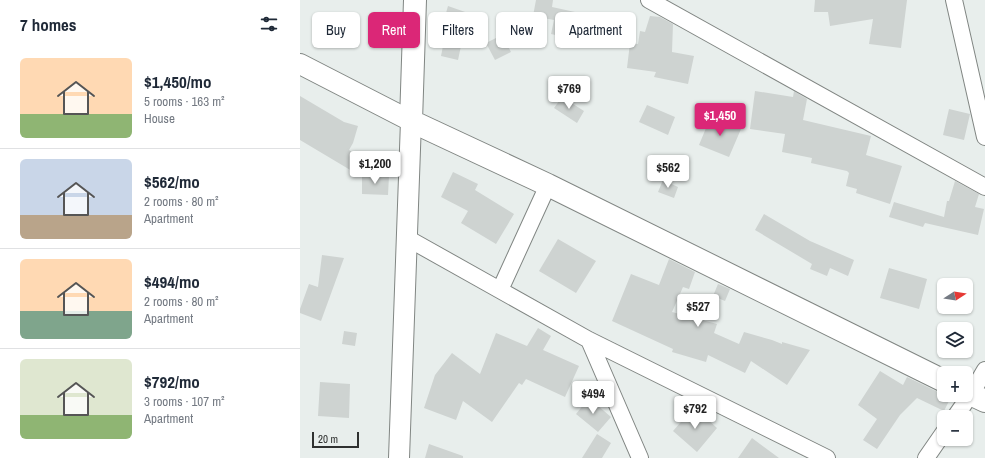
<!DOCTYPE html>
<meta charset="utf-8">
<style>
body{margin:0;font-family:"Archivo Narrow",sans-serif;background:#f2f2f3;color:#1f2937;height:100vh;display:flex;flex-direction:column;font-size:15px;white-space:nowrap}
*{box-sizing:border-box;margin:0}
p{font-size:13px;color:#747a83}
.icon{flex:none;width:22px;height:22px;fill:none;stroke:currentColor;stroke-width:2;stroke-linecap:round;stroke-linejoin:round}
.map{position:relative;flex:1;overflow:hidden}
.panel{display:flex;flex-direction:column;background:#fff;width:300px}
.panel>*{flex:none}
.guide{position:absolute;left:12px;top:12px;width:380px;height:36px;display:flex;gap:8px}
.needle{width:26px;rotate:78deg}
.buttons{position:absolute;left:637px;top:278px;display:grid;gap:8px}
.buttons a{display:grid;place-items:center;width:36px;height:36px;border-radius:6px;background:#fff;box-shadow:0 1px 3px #0004;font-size:20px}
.scale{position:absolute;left:12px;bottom:10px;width:47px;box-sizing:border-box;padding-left:4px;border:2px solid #2f3130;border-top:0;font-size:11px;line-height:14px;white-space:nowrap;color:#2f3130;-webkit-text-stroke:3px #e8eeec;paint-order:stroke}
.price{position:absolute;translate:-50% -34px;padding:0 9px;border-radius:4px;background:#fff;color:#222;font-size:13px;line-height:26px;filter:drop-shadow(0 1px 2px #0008)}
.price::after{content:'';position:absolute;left:50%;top:24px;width:12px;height:9px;margin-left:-6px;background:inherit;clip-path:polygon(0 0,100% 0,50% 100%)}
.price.on{background:#db2777;color:#fff}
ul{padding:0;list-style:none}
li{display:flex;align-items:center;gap:12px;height:100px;padding:0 20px}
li+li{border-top:1px solid #e0e1e3}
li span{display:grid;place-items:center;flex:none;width:112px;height:80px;border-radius:6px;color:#555}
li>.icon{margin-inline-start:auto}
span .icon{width:48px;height:48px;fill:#fffc;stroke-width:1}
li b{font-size:17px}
h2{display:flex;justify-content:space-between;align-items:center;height:48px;padding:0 20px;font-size:17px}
.chip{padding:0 14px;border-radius:6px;background:#fff;box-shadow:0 1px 3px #0004;font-size:14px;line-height:36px}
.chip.on{background:#db2777;color:#fff}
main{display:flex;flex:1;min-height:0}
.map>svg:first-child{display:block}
.building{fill:#ced3d1}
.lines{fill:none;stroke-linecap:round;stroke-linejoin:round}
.minor-casing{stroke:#818683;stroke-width:18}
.tertiary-casing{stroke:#818683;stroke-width:22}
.secondary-casing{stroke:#818683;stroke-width:24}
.minor{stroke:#fff;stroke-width:16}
.tertiary{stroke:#fff;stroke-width:20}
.secondary{stroke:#fff;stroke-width:22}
</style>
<main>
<section class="panel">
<h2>7 homes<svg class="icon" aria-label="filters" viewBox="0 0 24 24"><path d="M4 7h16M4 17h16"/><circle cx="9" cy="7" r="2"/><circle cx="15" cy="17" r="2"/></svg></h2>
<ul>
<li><span style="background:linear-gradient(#ffd9b3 70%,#8fb573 0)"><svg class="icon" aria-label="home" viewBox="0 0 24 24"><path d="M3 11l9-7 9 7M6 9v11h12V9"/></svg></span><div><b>$1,450/mo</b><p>5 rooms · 163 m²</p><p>House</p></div></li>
<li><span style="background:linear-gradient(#c9d6e8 70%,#b9a48a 0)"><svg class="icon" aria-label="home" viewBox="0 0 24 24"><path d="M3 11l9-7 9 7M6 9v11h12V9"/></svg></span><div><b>$562/mo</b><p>2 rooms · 80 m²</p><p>Apartment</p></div></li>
<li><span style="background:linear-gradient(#ffd9b3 65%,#7fa58c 0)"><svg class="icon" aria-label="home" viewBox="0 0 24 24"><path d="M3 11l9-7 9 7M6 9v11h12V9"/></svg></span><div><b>$494/mo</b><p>2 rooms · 80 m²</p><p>Apartment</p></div></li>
<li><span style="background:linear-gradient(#dfe7d0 70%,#8fb573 0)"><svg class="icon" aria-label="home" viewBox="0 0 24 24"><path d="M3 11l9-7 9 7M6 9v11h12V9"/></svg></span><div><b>$792/mo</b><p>3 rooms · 107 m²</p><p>Apartment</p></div></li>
</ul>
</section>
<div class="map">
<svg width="685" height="458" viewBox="0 0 685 458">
<rect width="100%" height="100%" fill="#e8eeec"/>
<!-- building -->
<path class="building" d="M 236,0 L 253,0 L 252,7 L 275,12 L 269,38 L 251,34 L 254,20 L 233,16 Z
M 515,0 L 607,0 L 601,48 L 569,44 L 573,19 L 530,26 L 528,12 L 514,12 Z
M 148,6 L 168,13 L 158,60 L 141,56 L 148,21 L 144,20 Z
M 350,16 L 360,17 L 373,24 L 372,52 L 394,56 L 388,84 L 354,77 L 356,72 L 327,68 L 330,43 L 338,44 L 340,31 L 345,32 Z
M 202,35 L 211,52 L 195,60 L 186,43 Z
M 455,91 L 493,97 L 494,91 L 507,99 L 503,120 L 571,136 L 566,155 L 602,166 L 590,204 L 556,193 L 557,189 L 546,186 L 549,173 L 547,171 L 511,163 L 512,158 L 482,152 L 485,134 L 450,129 Z
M 0,96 L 44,122 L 58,126 L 53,143 L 49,150 L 61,157 L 52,171 L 0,140 Z
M 262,97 L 284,111 L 277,123 L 254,108 Z
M 347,105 L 375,117 L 368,135 L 339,122 Z
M 649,109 L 670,114 L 664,140 L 643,135 Z
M 411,116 L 441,129 L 429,157 L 399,145 Z
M 153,172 L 178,184 L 175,190 L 214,214 L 196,244 L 161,223 L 168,211 L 141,197 Z
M 62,175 L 89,176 L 88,195 L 62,194 Z
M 363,180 L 378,187 L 374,198 L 358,192 Z
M 655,181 L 679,194 L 675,207 L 684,209 L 678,235 L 625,223 L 623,227 L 589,217 L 594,202 L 644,217 L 647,201 L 649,201 Z
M 464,214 L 510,241 L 554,260 L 548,276 L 530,268 L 527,276 L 510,269 L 512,264 L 455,230 Z
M 258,239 L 296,261 L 276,293 L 239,271 Z
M 22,255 L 44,258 L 21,321 L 0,313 L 0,309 L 9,284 L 18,287 Z
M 369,259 L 395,272 L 389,289 L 383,287 L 372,312 L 417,324 L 414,333 L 439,344 L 444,332 L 472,340 L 482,344 L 482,342 L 510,350 L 487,385 L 451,361 L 445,373 L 408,355 L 406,362 L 372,352 L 373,349 L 312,321 L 331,274 L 359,285 Z
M 589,268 L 627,279 L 619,309 L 580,298 Z
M 418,284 L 430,289 L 425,301 L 413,296 Z
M 238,328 L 251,336 L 243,350 L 279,366 L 265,397 L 226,379 L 222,385 L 219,383 L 192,422 L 163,401 L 156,420 L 124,408 L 135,375 L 152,353 L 180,374 L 196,333 L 227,346 Z
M 44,331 L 57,333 L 55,346 L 42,344 Z
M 580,371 L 603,385 L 607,377 L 638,392 L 644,393 L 644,395 L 651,397 L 644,411 L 617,398 L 600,415 L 577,449 L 563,440 L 577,419 L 558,405 Z
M 20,382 L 50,384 L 49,418 L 18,416 Z
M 289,398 L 311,417 L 298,432 L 276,414 Z
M 394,407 L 417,428 L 397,452 L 373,431 Z
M 297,434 L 311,443 L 302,458 L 282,458 Z
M 452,438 L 479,458 L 438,458 Z
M 129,444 L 163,456 L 163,458 L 125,458 Z"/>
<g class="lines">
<defs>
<path id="minor" d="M 349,0 L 685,187
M 654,0 L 685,137
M 107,238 L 289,340 L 527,458
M 200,290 L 248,185
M 289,340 L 340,458
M 655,417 L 671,394 L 685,370
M 626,458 L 644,432"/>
<path id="tertiary" d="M 0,64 L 111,121 L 99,458"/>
<path id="secondary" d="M 115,0 L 111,121 L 248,185 L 644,381
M 666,392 L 685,401"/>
</defs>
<!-- minor casing -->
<use href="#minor" class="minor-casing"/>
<!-- tertiary casing -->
<use href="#tertiary" class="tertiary-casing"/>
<!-- secondary casing -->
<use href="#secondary" class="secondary-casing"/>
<!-- minor -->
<use href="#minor" class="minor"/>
<!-- tertiary -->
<use href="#tertiary" class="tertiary"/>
<!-- secondary -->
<use href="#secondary" class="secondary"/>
</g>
</svg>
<div class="buttons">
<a><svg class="needle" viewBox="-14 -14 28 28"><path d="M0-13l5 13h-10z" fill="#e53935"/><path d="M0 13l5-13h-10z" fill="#747a83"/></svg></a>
<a><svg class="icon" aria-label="layers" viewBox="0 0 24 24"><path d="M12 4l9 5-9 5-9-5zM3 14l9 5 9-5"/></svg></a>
<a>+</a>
<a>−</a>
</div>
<div class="scale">20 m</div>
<b class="price" style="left:269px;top:110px">$769</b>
<b class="price on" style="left:420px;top:137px">$1,450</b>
<b class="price" style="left:75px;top:185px">$1,200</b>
<b class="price" style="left:368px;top:189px">$562</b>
<b class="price" style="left:398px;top:328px">$527</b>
<b class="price" style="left:293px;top:415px">$494</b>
<b class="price" style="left:395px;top:430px">$792</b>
<div class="guide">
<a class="chip">Buy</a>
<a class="chip on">Rent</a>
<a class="chip">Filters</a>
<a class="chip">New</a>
<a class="chip">Apartment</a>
</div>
</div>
</main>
